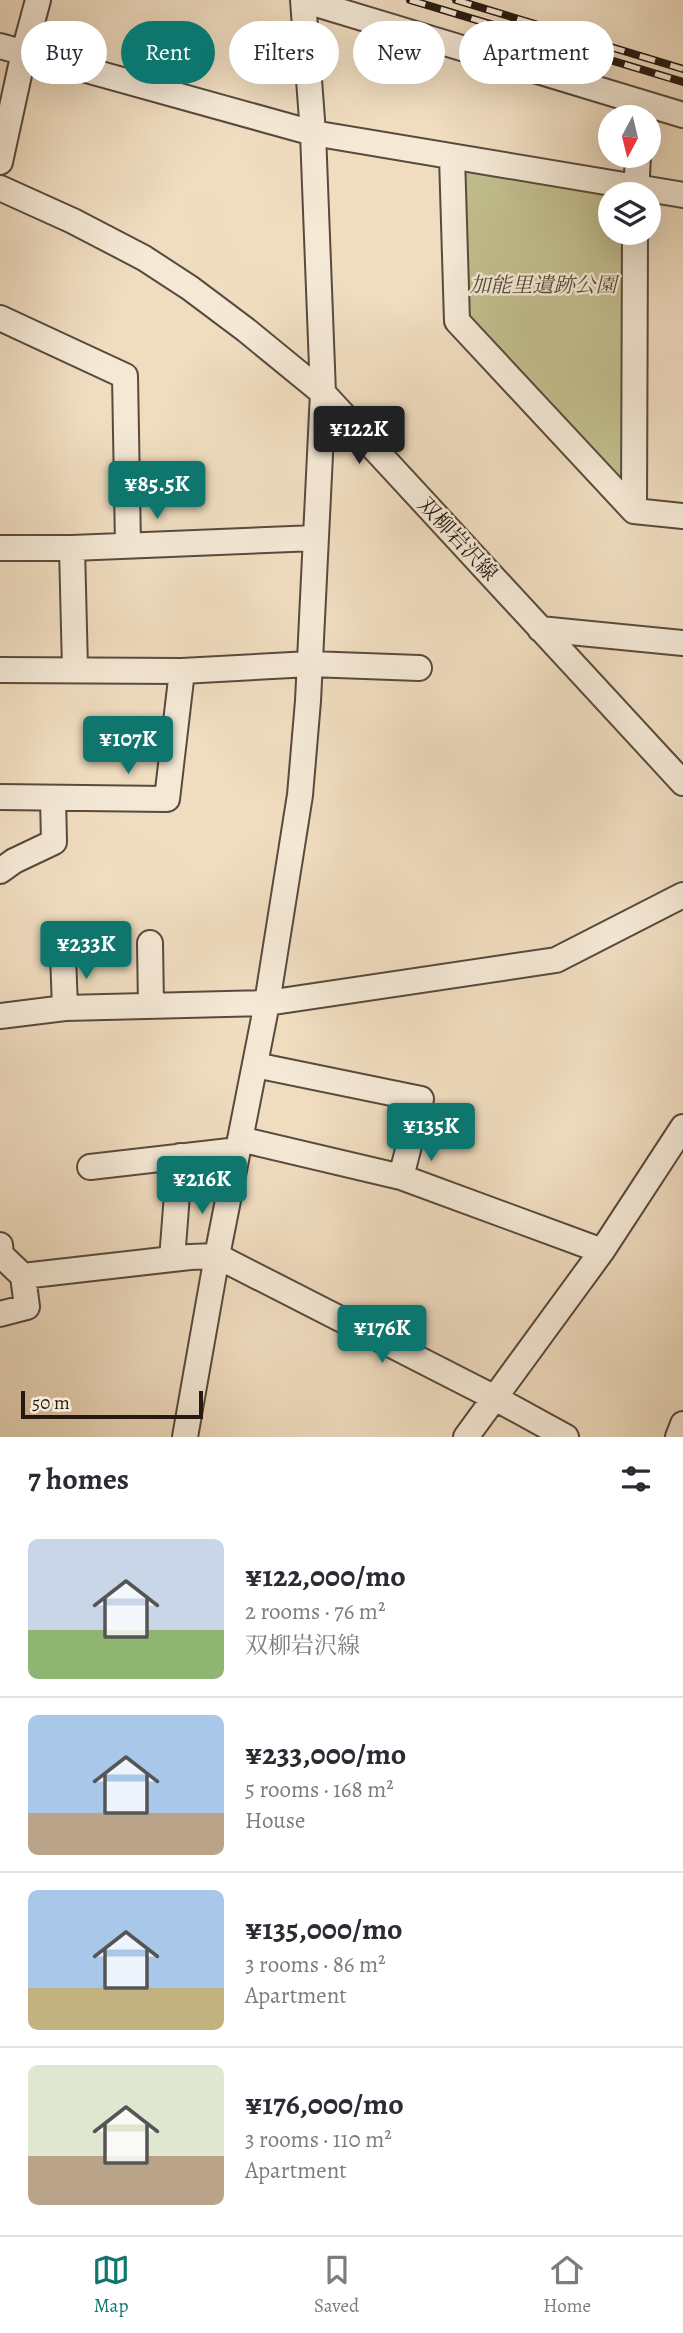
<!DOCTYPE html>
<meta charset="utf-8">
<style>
body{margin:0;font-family:Alegreya,"Noto Serif JP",serif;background:#f2f2f3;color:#2b2b33;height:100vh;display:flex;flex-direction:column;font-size:26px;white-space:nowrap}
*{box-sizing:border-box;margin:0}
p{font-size:23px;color:#7c7c81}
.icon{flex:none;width:38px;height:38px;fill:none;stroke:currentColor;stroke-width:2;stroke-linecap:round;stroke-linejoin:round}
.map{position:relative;height:1437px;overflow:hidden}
.details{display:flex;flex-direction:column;background:#fff;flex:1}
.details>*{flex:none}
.guide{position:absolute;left:21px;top:21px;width:642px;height:63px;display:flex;gap:14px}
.needle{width:46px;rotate:187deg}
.fabs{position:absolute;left:598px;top:105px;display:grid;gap:14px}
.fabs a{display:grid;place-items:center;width:63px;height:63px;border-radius:50%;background:#fff;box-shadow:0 7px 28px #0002;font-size:35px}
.scale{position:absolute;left:21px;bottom:18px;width:182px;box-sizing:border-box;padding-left:7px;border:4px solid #251912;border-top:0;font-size:19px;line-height:24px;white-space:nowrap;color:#251912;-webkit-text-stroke:5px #f5e9d6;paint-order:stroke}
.price{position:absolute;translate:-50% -60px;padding:0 16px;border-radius:7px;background:#0f766e;color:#fff;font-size:23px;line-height:46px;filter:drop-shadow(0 2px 4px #0008)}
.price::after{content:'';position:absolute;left:50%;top:42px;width:21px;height:16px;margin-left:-10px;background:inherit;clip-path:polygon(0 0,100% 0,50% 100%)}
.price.selected{background:#222;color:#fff}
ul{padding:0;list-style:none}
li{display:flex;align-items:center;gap:21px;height:175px;padding:0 28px}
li+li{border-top:2px solid #e1e1e2}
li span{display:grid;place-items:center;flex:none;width:196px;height:140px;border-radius:10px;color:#555}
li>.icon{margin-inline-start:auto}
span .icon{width:84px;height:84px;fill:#fffc;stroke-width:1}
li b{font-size:30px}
h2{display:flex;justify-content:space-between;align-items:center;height:84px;padding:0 28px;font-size:30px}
.pill{padding:0 24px;border-radius:32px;background:#fff;box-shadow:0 7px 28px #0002;font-size:24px;line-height:63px}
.pill.selected{background:#0f766e;color:#fff}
.menu{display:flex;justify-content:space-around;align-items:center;height:98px;border-top:2px solid #e1e1e2;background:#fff;font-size:19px;color:#7c7c81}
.menu a{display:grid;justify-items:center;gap:4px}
.menu .selected{color:#0f766e}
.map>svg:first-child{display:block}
.green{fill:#c2be8d;stroke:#746c50;stroke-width:2}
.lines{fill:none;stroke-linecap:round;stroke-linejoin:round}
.minor-casing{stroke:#584a3e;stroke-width:28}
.minor{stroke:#f5e9d6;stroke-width:24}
.rail-casing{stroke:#251912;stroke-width:8}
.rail{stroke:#f5e9d6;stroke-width:5;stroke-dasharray:16;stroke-linecap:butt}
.labels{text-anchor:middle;stroke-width:5;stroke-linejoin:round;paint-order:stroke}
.park-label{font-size:21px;font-style:italic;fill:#544b37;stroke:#f5e9d6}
.street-label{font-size:21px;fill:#251912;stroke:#f5e9d6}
</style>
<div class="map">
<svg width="683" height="1437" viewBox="0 0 683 1437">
<rect width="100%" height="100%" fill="#f0ddc0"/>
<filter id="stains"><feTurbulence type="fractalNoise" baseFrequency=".00286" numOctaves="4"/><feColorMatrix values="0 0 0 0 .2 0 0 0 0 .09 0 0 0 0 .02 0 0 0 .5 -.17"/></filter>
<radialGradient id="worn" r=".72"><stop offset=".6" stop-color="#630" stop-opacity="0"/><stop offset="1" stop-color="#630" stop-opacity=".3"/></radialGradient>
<!-- green -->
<path class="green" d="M 452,157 L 611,194 L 611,233 L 635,233 L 634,511 L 457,321 Z"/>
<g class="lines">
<defs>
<path id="minor" d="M 303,0 L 683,115
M 0,46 L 313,133 L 683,195
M 452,157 L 457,321 L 634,511 L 683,516
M 0,162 L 24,52 L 38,0
M 0,188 L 73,221 L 144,258 L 190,288 L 246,330 L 323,393 L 683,783
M 636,194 L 638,156
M 0,318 L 125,376 L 128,545
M 634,511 L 635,233
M 0,548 L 72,548 L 316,538
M 72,548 L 75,669
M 540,629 L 683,643
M 0,670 L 182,671 L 310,664 L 419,668
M 0,797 L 167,799 L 182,671
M 0,871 L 14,861 L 54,842 L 53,798
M 150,943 L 151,1006
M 63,955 L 65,1008
M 0,1016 L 65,1008 L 267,1003 L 556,960 L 683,895
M 255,1065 L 421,1099 L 401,1177
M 240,1139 L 401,1177 L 602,1251
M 90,1167 L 238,1150
M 0,1245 L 1,1255 L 23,1276
M 172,1259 L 180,1156
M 0,1314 L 27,1307 L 23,1276 L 190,1257 L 217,1256 L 495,1398 L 566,1437
M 185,1437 L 217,1256 L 267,1003 L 300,795 L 308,701 L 323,393 L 313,133 L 303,0
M 466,1437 L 602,1251 L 683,1127
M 678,1437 L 683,1424"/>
</defs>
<!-- minor casing -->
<use href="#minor" class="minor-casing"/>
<!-- minor -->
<use href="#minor" class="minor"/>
<defs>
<path id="rail" d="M 410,0 L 683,82
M 456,0 L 683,69"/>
</defs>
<!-- rail casing -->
<use href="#rail" class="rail-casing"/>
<!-- rail -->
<use href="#rail" class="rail"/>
</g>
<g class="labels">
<!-- park labels -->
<g class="park-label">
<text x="543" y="292">加能里遺跡公園</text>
</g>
<!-- street labels -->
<g class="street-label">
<text transform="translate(458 539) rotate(47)" y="7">双柳岩沢線</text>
</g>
</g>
<rect width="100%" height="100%" filter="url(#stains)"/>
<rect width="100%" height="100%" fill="url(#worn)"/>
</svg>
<div class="fabs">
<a><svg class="needle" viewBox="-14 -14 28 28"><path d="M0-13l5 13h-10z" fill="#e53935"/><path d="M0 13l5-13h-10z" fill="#7c7c81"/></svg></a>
<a><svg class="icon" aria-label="layers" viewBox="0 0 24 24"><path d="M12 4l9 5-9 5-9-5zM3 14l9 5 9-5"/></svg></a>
</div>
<div class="scale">50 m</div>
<b class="price selected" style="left:359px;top:466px">¥122K</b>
<b class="price" style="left:157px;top:521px">¥85.5K</b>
<b class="price" style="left:128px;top:776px">¥107K</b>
<b class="price" style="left:86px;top:981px">¥233K</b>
<b class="price" style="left:431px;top:1163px">¥135K</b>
<b class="price" style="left:202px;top:1216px">¥216K</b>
<b class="price" style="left:382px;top:1365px">¥176K</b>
<div class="guide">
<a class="pill">Buy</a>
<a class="pill selected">Rent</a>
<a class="pill">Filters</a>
<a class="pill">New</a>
<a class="pill">Apartment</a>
</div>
</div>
<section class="details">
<h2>7 homes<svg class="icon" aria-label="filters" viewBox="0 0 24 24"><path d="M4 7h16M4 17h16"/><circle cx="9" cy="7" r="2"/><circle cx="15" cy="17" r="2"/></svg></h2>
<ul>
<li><span style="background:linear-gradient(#c9d6e8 65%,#8fb573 0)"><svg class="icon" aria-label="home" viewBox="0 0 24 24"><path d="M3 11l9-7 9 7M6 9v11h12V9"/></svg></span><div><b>¥122,000/mo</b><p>2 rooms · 76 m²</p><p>双柳岩沢線</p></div></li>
<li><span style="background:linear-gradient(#a9c7e8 70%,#b9a48a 0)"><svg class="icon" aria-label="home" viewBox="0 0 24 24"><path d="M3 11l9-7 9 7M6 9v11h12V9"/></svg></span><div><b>¥233,000/mo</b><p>5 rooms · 168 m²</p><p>House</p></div></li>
<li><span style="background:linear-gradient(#a9c7e8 70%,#c2b280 0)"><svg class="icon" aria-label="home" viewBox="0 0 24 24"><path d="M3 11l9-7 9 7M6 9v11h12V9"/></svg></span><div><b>¥135,000/mo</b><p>3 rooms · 86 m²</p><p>Apartment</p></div></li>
<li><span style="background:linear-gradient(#dfe7d0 65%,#b9a48a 0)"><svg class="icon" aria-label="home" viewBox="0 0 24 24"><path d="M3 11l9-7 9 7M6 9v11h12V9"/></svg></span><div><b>¥176,000/mo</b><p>3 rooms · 110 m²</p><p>Apartment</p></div></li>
</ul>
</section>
<nav class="menu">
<a class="selected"><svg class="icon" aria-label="map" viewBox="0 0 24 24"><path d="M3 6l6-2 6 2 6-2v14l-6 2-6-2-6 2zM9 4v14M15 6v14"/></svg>Map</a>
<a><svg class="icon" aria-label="saved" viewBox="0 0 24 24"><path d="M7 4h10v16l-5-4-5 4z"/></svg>Saved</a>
<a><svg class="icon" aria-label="home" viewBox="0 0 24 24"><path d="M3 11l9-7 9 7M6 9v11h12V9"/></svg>Home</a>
</nav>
